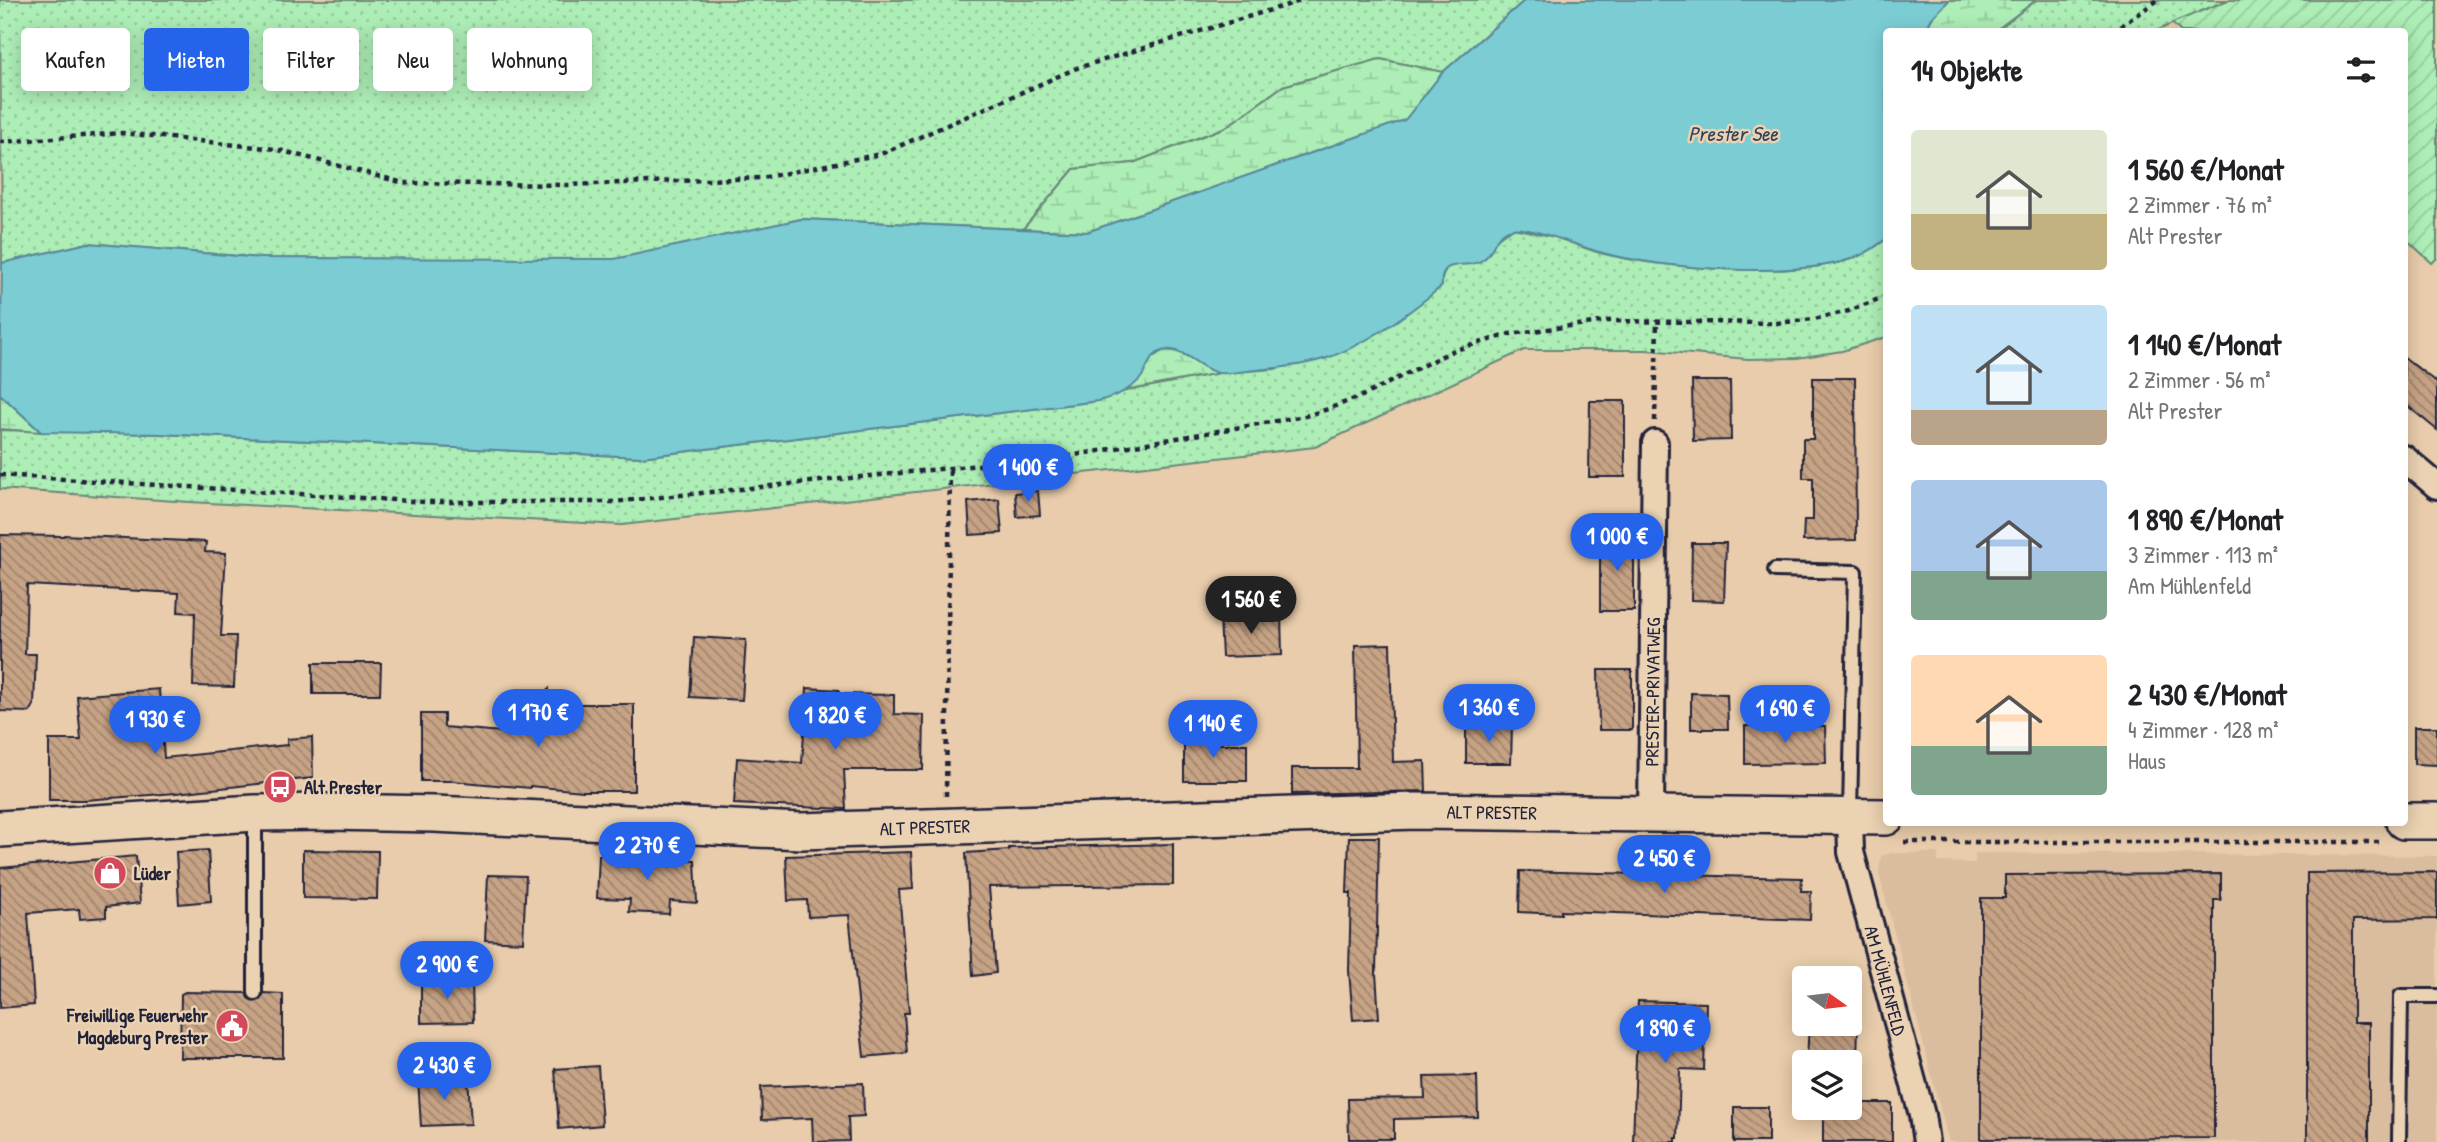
<!DOCTYPE html>
<html lang="de">
<meta charset="utf-8">
<style>
body{margin:0;font-family:"Patrick Hand",sans-serif;background:#f6f6f6;color:#202124;height:100vh;display:flex;flex-direction:column;font-size:26px;white-space:nowrap}
*{box-sizing:border-box;margin:0}
p{font-size:23px;color:#757577}
.icon{flex:none;width:38px;height:38px;fill:none;stroke:currentColor;stroke-width:2;stroke-linecap:round;stroke-linejoin:round}
.map{position:relative;flex:1;overflow:hidden}
.details{position:absolute;left:1883px;top:28px;width:525px;height:798px;display:flex;flex-direction:column;background:#fff;border-radius:7px;box-shadow:0 4px 18px #0003}
.details>*{flex:none}
.guide{position:absolute;left:21px;top:28px;width:665px;height:63px;display:flex;gap:14px}
.needle{width:46px;rotate:104deg}
.controls{position:absolute;left:1792px;top:966px;display:grid;gap:14px}
.controls a{display:grid;place-items:center;width:70px;height:70px;border-radius:7px;background:#fff;box-shadow:0 4px 18px #0003;font-size:35px}
.price{position:absolute;translate:-50% -60px;padding:0 16px;border-radius:24px;background:#2563eb;color:#fff;font-size:23px;line-height:46px;filter:drop-shadow(0 2px 4px #0008)}
.price::after{content:'';position:absolute;left:50%;top:42px;width:21px;height:16px;margin-left:-10px;background:inherit;clip-path:polygon(0 0,100% 0,50% 100%)}
.price.on{background:#222;color:#fff}
ul{padding:0;list-style:none}
li{display:flex;align-items:center;gap:21px;height:175px;padding:0 28px}
li span{display:grid;place-items:center;flex:none;width:196px;height:140px;border-radius:7px;color:#555}
li>.icon{margin-inline-start:auto}
span .icon{width:84px;height:84px;fill:#fffc;stroke-width:1}
li b{font-size:30px}
h2{display:flex;justify-content:space-between;align-items:center;height:84px;padding:0 28px;font-size:30px}
.chip{padding:0 24px;border-radius:7px;background:#fff;box-shadow:0 4px 18px #0003;font-size:24px;line-height:63px}
.chip.on{background:#2563eb;color:#fff}
.map>svg:first-child{display:block}
.built{fill:#dabd9e}
.grass{fill:url(#grass-dots);stroke:#688878;stroke-width:2}
.wetland{fill:url(#wetland-marsh);stroke:#688878;stroke-width:2}
.garden{fill:url(#garden-furrows);stroke:#688878;stroke-width:2}
.water{fill:#7bccd4;stroke:#578897;stroke-width:2}
.building{fill:url(#building-back-hatch);stroke:#22223b;stroke-width:2}
.lines{fill:none;stroke-linecap:round;stroke-linejoin:round}
.lane-casing{stroke:#22223b;stroke-width:18}
.street-casing{stroke:#22223b;stroke-width:30}
.secondary-casing{stroke:#22223b;stroke-width:40}
.path{stroke:#22223b;stroke-width:4.5;stroke-dasharray:5 5;stroke-linecap:butt}
.lane{stroke:#ead2b2;stroke-width:12}
.street{stroke:#ead2b2;stroke-width:24}
.secondary{stroke:#ead2b2;stroke-width:35}
.labels{text-anchor:middle;stroke-width:5;stroke-linejoin:round;paint-order:stroke}
.street-label{font-size:19px;fill:#22223b;stroke:#ead2b2}
.poi-label{font-size:19px;font-weight:bold;fill:#22223b;stroke:#ead2b2;text-anchor:start}
.water-label{font-size:21px;font-style:italic;fill:#34445a;stroke:#ead2b2}
</style>
<div class="map">
<svg width="2437" height="1142" viewBox="0 0 2437 1142">
<defs>
<pattern id="grass-dots" width="8" height="8" patternUnits="userSpaceOnUse" patternTransform="scale(1.75)"><rect width="8" height="8" fill="#adedb6"/><path d="M2 2h.1M6 6h.1" fill="none" stroke="#95cb9d" stroke-width="1.8" stroke-linecap="round"/></pattern>
<pattern id="wetland-marsh" width="20" height="14" patternUnits="userSpaceOnUse" patternTransform="scale(1.75)"><rect width="20" height="14" fill="#adedb6"/><path d="M1 5h8M5 5V1M11 12h8M15 12V8" fill="none" stroke="#95cb9d"/></pattern>
<pattern id="garden-furrows" width="10" height="10" patternUnits="userSpaceOnUse" patternTransform="scale(1.75)"><rect width="10" height="10" fill="#adedb6"/><path d="M-1 1l2-2M0 10L10 0M9 11l2-2" fill="none" stroke="#95cb9d"/></pattern>
<pattern id="building-back-hatch" width="6" height="6" patternUnits="userSpaceOnUse" patternTransform="scale(1.75)"><rect width="6" height="6" fill="#c7a385"/><path d="M-1 5l2 2M0 0l6 6M5-1l2 2" fill="none" stroke="#a1846e"/></pattern>
</defs>
<rect width="100%" height="100%" fill="#e8ccab"/>
<filter id="ink" filterUnits="userSpaceOnUse"><feTurbulence type="fractalNoise" baseFrequency=".0143" numOctaves="2"/><feDisplacementMap in="SourceGraphic" scale="14" xChannelSelector="R" yChannelSelector="G"/><feConvolveMatrix kernelMatrix="1 2 1 2 8 2 1 2 1" color-interpolation-filters="sRGB"/></filter>
<g filter="url(#ink)">
<!-- built -->
<path class="built" d="M 1891,853 L 1938,853 L 1938,862 L 1975,863 L 1975,853 L 2437,856 L 2437,1142 L 1949,1142 L 1879,874 L 1881,856 Z"/>
<!-- grass -->
<path class="grass" d="M 0,0 L 1525,0 L 1443,72 L 1380,59 L 1283,86 L 1226,127 L 1133,163 L 1074,169 L 1023,229 L 801,219 L 614,260 L 261,258 L 88,243 L 2,263 Z
M 2036,0 L 2228,0 L 2156,31 L 1995,32 Z
M 1513,228 C 1527,231 1541,234 1555,237 C 1570,242 1585,249 1600,253 C 1662,269 1801,280 1859,256 C 1869,251 1878,245 1886,239 L 1886,337 L 1842,351 L 1797,358 L 1748,359 L 1647,350 L 1524,350 L 1315,447 L 622,525 L 190,502 L 0,489 L 0,430 L 160,434 L 641,457 L 1098,401 L 1125,391 L 1219,373 L 1275,369 L 1380,330 L 1442,286 L 1442,279 L 1446,268 L 1490,252 C 1494,239 1502,234 1513,228 Z"/>
<!-- wetland -->
<path class="wetland" d="M 1949,0 L 2036,0 L 1995,31 L 1925,32 L 1932,18 Z
M 1380,59 L 1443,72 L 1405,120 L 1087,232 L 1023,229 L 1074,169 L 1133,163 L 1226,127 L 1283,86 Z
M 1164,350 C 1184,350 1201,366 1219,373 L 1125,391 L 1143,374 L 1150,359 Z
M 0,394 L 41,432 L 0,429 Z"/>
<!-- garden -->
<path class="garden" d="M 2228,0 L 2437,0 L 2437,258 L 2432,263 L 2405,238 L 2404,32 L 2181,32 L 2172,23 Z"/>
<!-- water -->
<path class="water" d="M 1525,0 L 1949,0 L 1932,18 L 1925,31 L 1886,32 L 1886,239 C 1878,245 1869,252 1859,256 C 1802,280 1659,269 1599,252 C 1582,247 1527,225 1512,229 C 1493,233 1495,251 1484,259 C 1467,272 1439,254 1442,286 C 1411,312 1368,343 1330,357 C 1307,365 1281,368 1256,370 C 1245,371 1231,374 1219,373 C 1202,371 1183,347 1167,350 C 1151,352 1149,364 1143,375 C 1133,390 1114,397 1098,401 L 641,457 L 160,434 L 41,432 L 0,394 L 2,263 L 88,243 L 261,258 L 614,259 L 801,219 L 1087,232 L 1405,120 L 1443,72 Z"/>
<!-- building -->
<path class="building" d="M 2404,357 L 2437,383 L 2437,430 L 2404,403 Z
M 1813,378 L 1855,378 L 1856,540 L 1803,541 L 1804,520 L 1813,520 L 1813,478 L 1803,478 L 1803,439 L 1813,439 Z
M 1692,381 L 1730,381 L 1731,440 L 1693,441 Z
M 1590,401 L 1625,401 L 1625,477 L 1589,477 Z
M 1038,491 L 1040,515 L 1017,517 L 1015,493 Z
M 999,499 L 1002,533 L 970,535 L 968,502 Z
M 1634,534 L 1634,611 L 1600,611 L 1600,535 Z
M 0,535 L 63,536 L 64,535 L 206,542 L 205,552 L 226,553 L 221,636 L 236,636 L 234,687 L 193,686 L 195,613 L 178,612 L 179,593 L 27,585 L 25,654 L 36,654 L 34,705 L 30,712 L 0,711 Z
M 1692,543 L 1726,543 L 1724,601 L 1691,600 Z
M 1281,615 L 1282,655 L 1222,657 L 1220,617 Z
M 694,637 L 746,640 L 742,700 L 690,697 Z
M 1390,644 L 1393,762 L 1425,761 L 1426,791 L 1292,794 L 1292,768 L 1357,768 L 1355,645 Z
M 313,663 L 381,663 L 380,694 L 313,694 Z
M 1598,670 L 1632,670 L 1632,730 L 1599,730 Z
M 807,688 L 839,690 L 839,694 L 894,695 L 894,714 L 924,715 L 923,770 L 844,770 L 846,809 L 734,804 L 737,758 L 802,763 Z
M 159,689 L 164,758 L 287,745 L 287,739 L 312,737 L 313,778 L 176,793 L 85,800 L 49,800 L 49,740 L 81,740 L 77,696 Z
M 549,689 L 548,704 L 634,704 L 634,791 L 583,791 L 530,786 L 530,788 L 453,781 L 421,781 L 421,714 L 444,714 L 444,727 L 502,732 Z
M 1691,693 L 1727,694 L 1728,729 L 1691,729 Z
M 1466,726 L 1512,726 L 1511,763 L 1466,763 Z
M 1745,726 L 1825,726 L 1826,763 L 1745,764 Z
M 2414,727 L 2437,727 L 2437,765 L 2414,764 Z
M 1184,733 L 1212,733 L 1212,744 L 1247,744 L 1247,781 L 1184,781 Z
M 1349,837 L 1379,837 L 1376,973 L 1379,1018 L 1353,1020 L 1349,971 L 1351,893 L 1347,893 Z
M 1173,844 L 1173,885 L 989,887 L 996,973 L 973,976 L 966,853 L 1009,850 L 1009,848 Z
M 208,850 L 211,901 L 179,904 L 176,852 Z
M 303,850 L 378,851 L 377,899 L 303,898 Z
M 911,852 L 913,889 L 899,890 L 909,1013 L 904,1013 L 907,1053 L 864,1057 L 849,915 L 808,917 L 807,900 L 788,901 L 786,856 Z
M 599,855 L 695,860 L 697,903 L 670,901 L 669,914 L 629,912 L 630,899 L 597,898 Z
M 136,856 L 140,903 L 106,907 L 106,917 L 80,919 L 79,909 L 28,913 L 34,1005 L 0,1008 L 0,868 Z
M 1520,871 L 1802,878 L 1801,891 L 1811,891 L 1810,920 L 1561,911 L 1561,914 L 1519,912 Z
M 2437,872 L 2437,919 L 2353,920 L 2353,1023 L 2369,1023 L 2369,1142 L 2307,1142 L 2307,873 Z
M 2221,874 L 2221,900 L 2214,900 L 2214,1138 L 1981,1139 L 1981,898 L 2005,898 L 2005,875 Z
M 488,875 L 526,876 L 523,942 L 485,940 Z
M 421,980 L 472,980 L 473,1022 L 421,1023 Z
M 185,992 L 246,993 L 248,998 L 254,1002 L 260,1000 L 264,993 L 283,994 L 283,1058 L 180,1058 L 181,994 Z
M 1638,1001 L 1706,1003 L 1704,1070 L 1680,1069 L 1678,1138 L 1676,1138 L 1676,1142 L 1633,1142 Z
M 1809,1024 L 1858,1024 L 1857,1061 L 1807,1059 Z
M 598,1066 L 602,1125 L 559,1129 L 555,1069 Z
M 1477,1076 L 1478,1117 L 1394,1119 L 1394,1139 L 1349,1139 L 1348,1099 L 1425,1098 L 1424,1077 Z
M 468,1077 L 471,1124 L 421,1126 L 418,1079 Z
M 863,1083 L 864,1116 L 848,1117 L 849,1141 L 813,1142 L 812,1118 L 762,1120 L 761,1087 Z
M 1850,1103 L 1892,1103 L 1892,1142 L 1823,1142 L 1823,1108 L 1850,1108 Z
M 1734,1107 L 1768,1107 L 1768,1142 L 1734,1142 Z"/>
<g class="lines">
<defs>
<path id="lane" d="M 1775,570 L 1855,572 L 1850,813
M 255,814 L 255,993
M 2399,1142 L 2401,996 L 2437,996"/>
<g id="street">
<path d="M 2404,458 L 2437,486"/>
<path id="s1" d="M 1651,814 L 1655,443"/>
<path id="s2" d="M 1850,817 L 1851,852 L 1922,1115 L 1926,1142"/>
</g>
<g id="secondary">
<path d="M 2404,821 L 2437,821"/>
<path id="s3" d="M 0,829 L 255,813 L 328,812 L 434,814 L 801,831 L 1416,811 L 1886,817"/>
</g>
</defs>
<!-- lane casing -->
<use href="#lane" class="lane-casing"/>
<!-- street casing -->
<use href="#street" class="street-casing"/>
<!-- secondary casing -->
<use href="#secondary" class="secondary-casing"/>
<!-- path -->
<path class="path" d="M 2112,32 L 2158,0
M 0,142 L 123,133 L 275,149 L 404,183 L 567,185 L 762,178 L 881,154 L 1077,68 L 1304,0
M 1655,421 L 1657,320
M 0,475 L 425,502 L 613,502 L 1069,456 L 1189,436 L 1305,416 L 1325,410 L 1362,396 L 1452,351 L 1510,334 L 1608,321 L 1777,323 L 1814,319 L 1849,311 L 1886,296
M 946,796 L 950,469
M 1904,842 L 2382,842"/>
<!-- lane -->
<use href="#lane" class="lane"/>
<!-- street -->
<use href="#street" class="street"/>
<!-- secondary -->
<use href="#secondary" class="secondary"/>
</g>
</g>
<!-- icons -->
<defs>
<symbol id="bus-disc" viewBox="-11 -11 22 22"><circle r="9.5" fill="#d1495b" stroke="#ead2b2"/><path d="M-5-6H5V4H4V6H2V4H-2V6H-4V4H-5ZM-3.5-4V0h7V-4ZM-3.5 1.2v1.5H-2V1.2ZM2 1.2v1.5H3.5V1.2Z" fill="#fff"/></symbol>
<symbol id="shop-disc" viewBox="-11 -11 22 22"><circle r="9.5" fill="#d1495b" stroke="#ead2b2"/><path d="M-5-2.5h2.3a2.7 3.5 0 0 1 5.4 0H5L5.5 6h-11ZM-1.5-2.5h3a1.5 2.3 0 0 0-3 0Z" fill="#fff"/></symbol>
<symbol id="civic-disc" viewBox="-11 -11 22 22"><circle r="9.5" fill="#d1495b" stroke="#ead2b2"/><path d="M-.6-6.5H3V-4.5H.6V-3L4-1V1h2V6H-6V1h2V-1L-.6-3ZM-1.2 2.5V6h2.4V2.5Z" fill="#fff"/></symbol>
</defs>
<g fill-rule="evenodd">
<use href="#bus-disc" x="261" y="768" width="38" height="38"/>
<use href="#shop-disc" x="91" y="854" width="38" height="38"/>
<use href="#civic-disc" x="213" y="1007" width="38" height="38"/>
</g>
<g class="labels">
<!-- street labels -->
<g class="street-label">
<text dy="7" stroke="none"><textPath href="#s1" startOffset="122">PRESTER-PRIVATWEG</textPath></text>
<text dy="7" stroke="none"><textPath href="#s3" startOffset="1493">ALT PRESTER</textPath></text>
<text dy="7" stroke="none"><textPath href="#s3" startOffset="926">ALT PRESTER</textPath></text>
<text dy="7" stroke="none"><textPath href="#s2" startOffset="168">AM MÜHLENFELD</textPath></text>
</g>
<!-- poi labels -->
<g class="poi-label">
<text x="304" y="794">Alt Prester</text>
<text x="134" y="880">Lüder</text>
<text x="208" y="1022" text-anchor="end">Freiwillige Feuerwehr<tspan x="208" dy="22">Magdeburg Prester</tspan></text>
</g>
<!-- water labels -->
<g class="water-label">
<text x="1733" y="141">Prester See</text>
</g>
</g>
</svg>
<div class="controls">
<a><svg class="needle" viewBox="-14 -14 28 28"><path d="M0-13l5 13h-10z" fill="#e53935"/><path d="M0 13l5-13h-10z" fill="#757577"/></svg></a>
<a><svg class="icon" aria-label="layers" viewBox="0 0 24 24"><path d="M12 4l9 5-9 5-9-5zM3 14l9 5 9-5"/></svg></a>
</div>
<b class="price" style="left:1028px;top:504px">1 400 €</b>
<b class="price" style="left:1617px;top:573px">1 000 €</b>
<b class="price on" style="left:1251px;top:636px">1 560 €</b>
<b class="price" style="left:1489px;top:744px">1 360 €</b>
<b class="price" style="left:1785px;top:745px">1 690 €</b>
<b class="price" style="left:538px;top:749px">1 170 €</b>
<b class="price" style="left:835px;top:752px">1 820 €</b>
<b class="price" style="left:155px;top:756px">1 930 €</b>
<b class="price" style="left:1213px;top:760px">1 140 €</b>
<b class="price" style="left:647px;top:882px">2 270 €</b>
<b class="price" style="left:1664px;top:895px">2 450 €</b>
<b class="price" style="left:447px;top:1001px">2 900 €</b>
<b class="price" style="left:1665px;top:1065px">1 890 €</b>
<b class="price" style="left:444px;top:1102px">2 430 €</b>
<div class="guide">
<a class="chip">Kaufen</a>
<a class="chip on">Mieten</a>
<a class="chip">Filter</a>
<a class="chip">Neu</a>
<a class="chip">Wohnung</a>
</div>
<section class="details">
<h2>14 Objekte<svg class="icon" aria-label="filters" viewBox="0 0 24 24"><path d="M4 7h16M4 17h16"/><circle cx="9" cy="7" r="2"/><circle cx="15" cy="17" r="2"/></svg></h2>
<ul>
<li><span style="background:linear-gradient(#dfe7d0 60%,#c2b280 0)"><svg class="icon" aria-label="home" viewBox="0 0 24 24"><path d="M3 11l9-7 9 7M6 9v11h12V9"/></svg></span><div><b>1 560 €/Monat</b><p>2 Zimmer · 76 m²</p><p>Alt Prester</p></div></li>
<li><span style="background:linear-gradient(#bfe0f5 75%,#b9a48a 0)"><svg class="icon" aria-label="home" viewBox="0 0 24 24"><path d="M3 11l9-7 9 7M6 9v11h12V9"/></svg></span><div><b>1 140 €/Monat</b><p>2 Zimmer · 56 m²</p><p>Alt Prester</p></div></li>
<li><span style="background:linear-gradient(#a9c7e8 65%,#7fa58c 0)"><svg class="icon" aria-label="home" viewBox="0 0 24 24"><path d="M3 11l9-7 9 7M6 9v11h12V9"/></svg></span><div><b>1 890 €/Monat</b><p>3 Zimmer · 113 m²</p><p>Am Mühlenfeld</p></div></li>
<li><span style="background:linear-gradient(#ffd9b3 65%,#7fa58c 0)"><svg class="icon" aria-label="home" viewBox="0 0 24 24"><path d="M3 11l9-7 9 7M6 9v11h12V9"/></svg></span><div><b>2 430 €/Monat</b><p>4 Zimmer · 128 m²</p><p>Haus</p></div></li>
</ul>
</section>
</div>
